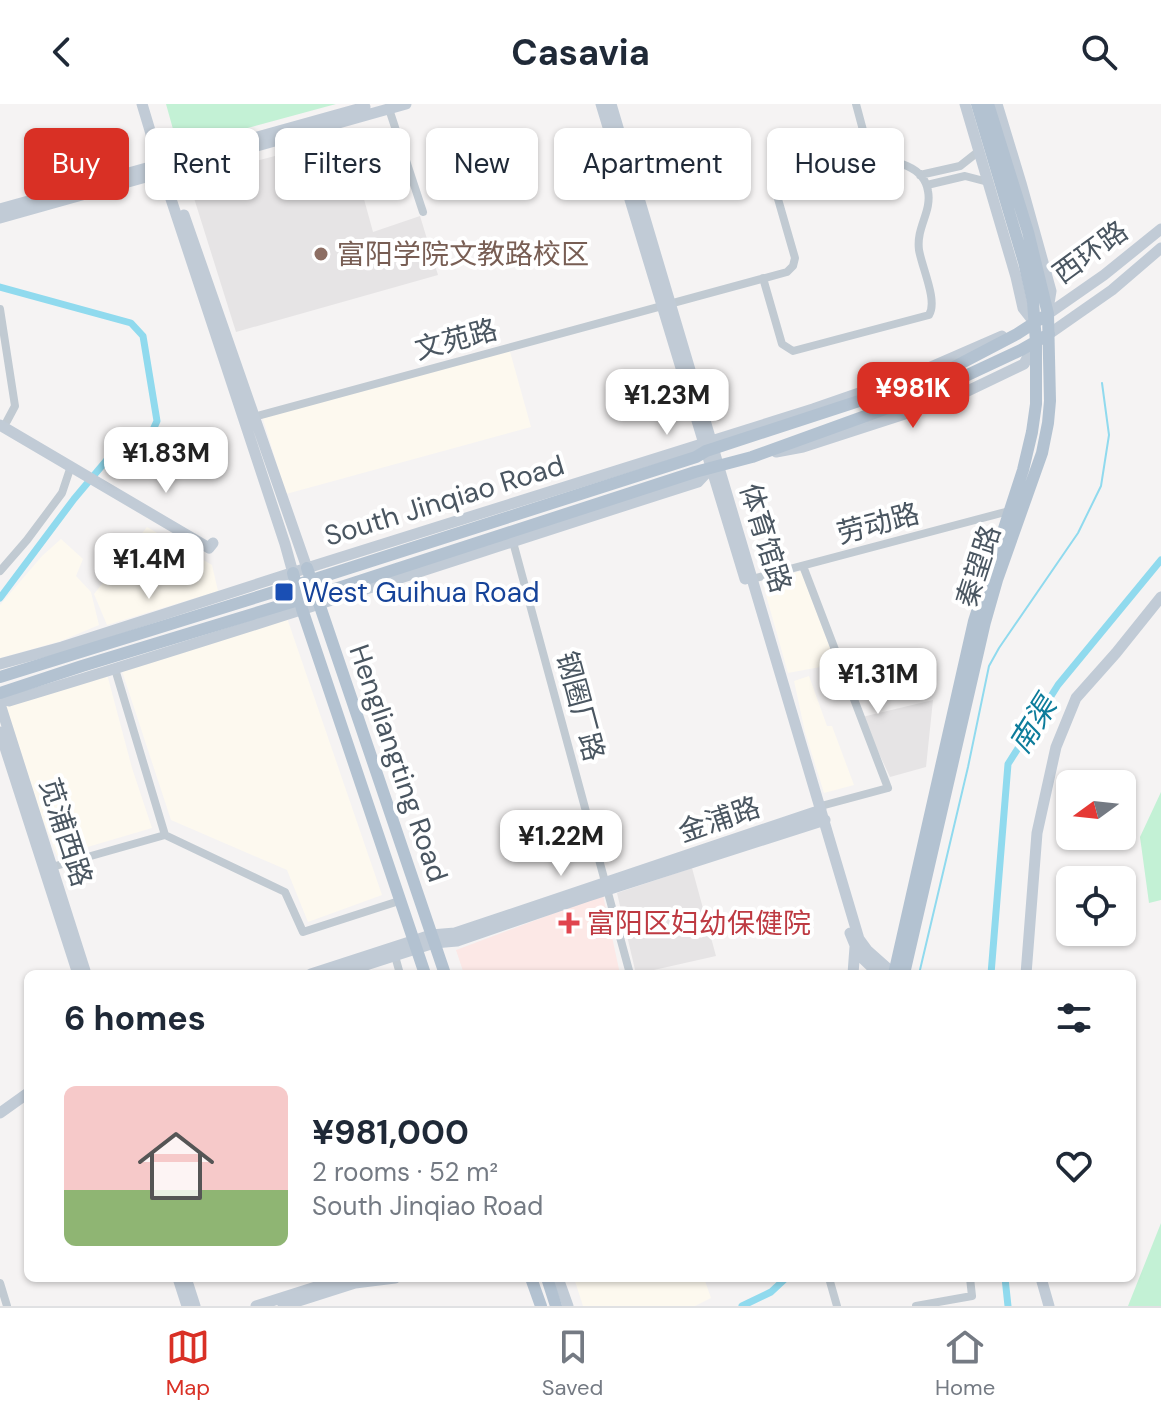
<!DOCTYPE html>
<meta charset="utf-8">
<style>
body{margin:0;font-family:"DM Sans","Noto Sans SC",sans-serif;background:#f2f2f3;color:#1f2937;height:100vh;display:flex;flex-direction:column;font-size:30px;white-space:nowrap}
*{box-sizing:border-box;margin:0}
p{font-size:26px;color:#747a83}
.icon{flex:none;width:44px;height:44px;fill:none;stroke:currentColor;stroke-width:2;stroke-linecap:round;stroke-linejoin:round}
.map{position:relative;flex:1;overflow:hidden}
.side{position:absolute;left:24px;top:866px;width:1112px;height:312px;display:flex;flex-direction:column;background:#fff;border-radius:12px;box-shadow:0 2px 6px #0004}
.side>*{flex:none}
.banner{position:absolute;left:24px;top:24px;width:1114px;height:72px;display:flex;gap:16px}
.needle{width:52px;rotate:255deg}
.tools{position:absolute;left:1056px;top:666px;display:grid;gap:16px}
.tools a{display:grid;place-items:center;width:80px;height:80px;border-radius:12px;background:#fff;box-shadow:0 2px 6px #0004;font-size:40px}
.price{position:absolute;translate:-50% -68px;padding:0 18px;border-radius:16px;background:#fff;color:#222;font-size:26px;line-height:52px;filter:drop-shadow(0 2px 4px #0008)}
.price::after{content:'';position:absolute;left:50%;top:48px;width:24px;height:18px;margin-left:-12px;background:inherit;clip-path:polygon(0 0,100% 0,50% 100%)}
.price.on{background:#d93025;color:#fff}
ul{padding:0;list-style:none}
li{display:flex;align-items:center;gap:24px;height:200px;padding:0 40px}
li+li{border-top:2px solid #e0e1e3}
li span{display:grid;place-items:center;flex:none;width:224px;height:160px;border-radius:12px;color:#555}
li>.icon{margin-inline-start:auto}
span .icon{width:96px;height:96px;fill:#fffc;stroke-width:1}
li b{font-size:34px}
h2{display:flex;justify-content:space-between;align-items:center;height:96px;padding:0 40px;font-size:34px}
.chip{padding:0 28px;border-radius:12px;background:#fff;box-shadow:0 2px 6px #0004;font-size:28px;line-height:72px}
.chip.on{background:#d93025;color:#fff}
header{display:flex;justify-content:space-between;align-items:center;height:104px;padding:0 40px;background:#fff;font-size:36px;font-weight:700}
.menu{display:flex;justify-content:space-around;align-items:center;height:112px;border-top:2px solid #e0e1e3;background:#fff;font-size:22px;color:#747a83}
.menu a{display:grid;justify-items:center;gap:4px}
.menu .on{color:#d93025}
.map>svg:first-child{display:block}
.commercial{fill:#fdf9ef}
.education{fill:#e6e4e5}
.medical{fill:#fce8e6}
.green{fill:#c3f1d5}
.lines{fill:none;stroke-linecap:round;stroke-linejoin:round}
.stream{stroke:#90daee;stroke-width:2}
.canal{stroke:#90daee;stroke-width:7}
.street{stroke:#c1cad2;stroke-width:8}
.secondary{stroke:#c1cbd6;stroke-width:11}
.primary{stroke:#b3c2d1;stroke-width:12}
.education-dot{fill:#8d6e63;stroke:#fff;stroke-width:3}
.transit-dot{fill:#1a4fb4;stroke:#fff;stroke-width:3}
.health-dot{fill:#e0444e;stroke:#fff;stroke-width:3}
.labels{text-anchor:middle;stroke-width:8;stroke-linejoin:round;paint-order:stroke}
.street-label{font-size:28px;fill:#4a5661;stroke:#fff}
.education-label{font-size:28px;fill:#785e54;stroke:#fff;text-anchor:start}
.transit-label{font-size:28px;fill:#164399;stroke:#fff;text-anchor:start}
.health-label{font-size:28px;fill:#be3a42;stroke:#fff;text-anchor:start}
.water-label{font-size:30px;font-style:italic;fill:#0c7c9b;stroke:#fff}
</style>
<header><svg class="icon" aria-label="back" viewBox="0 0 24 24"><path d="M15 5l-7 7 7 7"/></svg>Casavia<svg class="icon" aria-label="search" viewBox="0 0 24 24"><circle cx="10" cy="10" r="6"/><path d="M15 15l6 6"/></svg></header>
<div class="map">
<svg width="1161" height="1202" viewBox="0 0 1161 1202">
<rect width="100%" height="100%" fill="#f5f3f3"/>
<!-- commercial -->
<path class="commercial" d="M 509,244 L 531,323 L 286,390 L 262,312 Z
M 147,423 L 212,461 L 218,487 L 107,521 L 94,490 Z
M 61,435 L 83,455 L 76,472 L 91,488 L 99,521 L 61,537 L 0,554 L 0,501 L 42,452 Z
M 801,467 L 836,560 L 788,569 L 762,477 Z
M 286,511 L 382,791 L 308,818 L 287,766 L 171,716 L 121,564 Z
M 107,570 L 132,664 L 152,724 L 57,752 L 41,711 L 6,602 Z
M 809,572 L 827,622 L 832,622 L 854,681 L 824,689 L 805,628 L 794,577 Z
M 574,1174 L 704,1174 L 711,1194 L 695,1202 L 583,1202 Z"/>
<!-- education -->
<path class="education" d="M 347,33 L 373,128 L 420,112 L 438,171 L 236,228 L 188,75 Z
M 933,596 L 926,663 L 890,673 L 862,613 Z
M 692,764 L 716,852 L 636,870 L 617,789 Z"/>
<!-- medical -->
<path class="medical" d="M 603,791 L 620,870 L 464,870 L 456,846 Z"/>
<!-- green -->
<path class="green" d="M 166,0 L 336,0 L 178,43 Z
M 1161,688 L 1161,796 L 1149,799 L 1140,733 Z
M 1161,1119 L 1161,1202 L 1128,1202 Z"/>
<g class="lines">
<!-- stream -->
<path class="stream" d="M 919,870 L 968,663 L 989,562 L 999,544 L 1078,429 L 1101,382 L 1109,331 L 1102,279"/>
<!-- canal -->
<path class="canal" d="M 0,183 L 131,219 L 143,232 L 157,317 L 152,328 L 111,351 L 74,395 L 0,494
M 991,870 L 1008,660 L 1058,581 L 1161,456
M 1005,1174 L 1008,1202
M 742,1202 L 771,1188 L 786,1174"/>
<!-- street -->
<path class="street" d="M 856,0 L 871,56
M 389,5 L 423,108
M 920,71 L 960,62 L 979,47
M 927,81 L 965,72 L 988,78
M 0,205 L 15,302 L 7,317
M 254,313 L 787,168 L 793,162 L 795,154 L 778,95 L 779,87 L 785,82 C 805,76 825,70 844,64 C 854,61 864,57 874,56 C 895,56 924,62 928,87 C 932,108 916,123 919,146 C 922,164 938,197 929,211 L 793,247 L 782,240 L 763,174
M 513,438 L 630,870
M 803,462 L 888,684 L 821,702
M 0,467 L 27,436 L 62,389 L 71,362
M 748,476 L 1013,406
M 115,565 L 165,731
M 52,763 L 165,731 L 285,788 L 303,828 L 399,797
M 395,852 L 400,870
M 829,1174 L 837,1202
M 0,1179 L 7,1202
M 916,1202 L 972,1192 L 970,1174"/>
<!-- secondary -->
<path class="secondary" d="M 142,0 L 167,83 L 285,440 L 293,469
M 601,0 L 745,475
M 611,0 L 859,835 L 867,846 L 894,870
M 965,0 L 1016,173 L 1023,204 L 1034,218 L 1032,218
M 997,0 L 1021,79 L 1051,187 L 1048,205
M 0,105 L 365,3
M 184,111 L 307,464
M 0,114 L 406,0
M 1048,210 L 1104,171 L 1161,125
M 1049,230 L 1112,186 L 1161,144
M 0,321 L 209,444 L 213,439
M 776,348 L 803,343 L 951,295 L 1024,260 L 1036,238
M 0,560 L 62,543 L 307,464 L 813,305 L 917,269 L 1002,232
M 0,592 L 9,597 C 240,528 469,451 698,378 L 711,364
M 0,600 L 86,870
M 0,628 L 78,870
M 850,829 L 859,851 L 879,870
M 311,870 L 431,831 L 455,829 L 821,706
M 338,870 L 434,839 L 457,837 L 588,792 L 825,716
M 853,870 L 855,843
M 1026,870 L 1037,729 L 1056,643 L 1076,594 L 1116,549 L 1161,493
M 0,1009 L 28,989
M 178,1174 L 187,1202
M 186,1174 L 195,1202
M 558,1174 L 568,1202
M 1041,1174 L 1049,1202
M 256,1202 L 344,1174
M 283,1202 L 355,1179 L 395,1174"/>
<!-- primary -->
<path class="primary" d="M 307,464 L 445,870
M 293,469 L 302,505 L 425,870
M 0,573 L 312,476 L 696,353 L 706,347 L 911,280 L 954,263 L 1017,230 L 1048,210
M 0,589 L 82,562 L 338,484 L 695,368 L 752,353 L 929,289 L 1021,246 L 1049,230
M 894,870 L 974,517 L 1023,366 L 1032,328 L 1036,300 L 1036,238 L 1033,198 L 1024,158 L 977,0
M 904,870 L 985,518 L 997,476 L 1042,349 L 1048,319 L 1050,297 L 1048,210 L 1028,128 L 988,0
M 531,1174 L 541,1202
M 547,1174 L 556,1202"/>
</g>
<!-- markers -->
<circle class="education-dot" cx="321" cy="150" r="8"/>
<rect class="transit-dot" x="274" y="478" width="20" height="20" rx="4"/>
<path class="health-dot" d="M565 807h8v8h8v8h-8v8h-8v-8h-8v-8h8z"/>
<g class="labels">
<!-- street labels -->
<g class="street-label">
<text transform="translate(1090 148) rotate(-36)" y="10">西环路</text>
<text transform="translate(456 235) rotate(-15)" y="10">文苑路</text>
<text transform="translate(444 396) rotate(-17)" y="10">South Jinqiao Road</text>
<text transform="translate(878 419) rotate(-15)" y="10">劳动路</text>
<text transform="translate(766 434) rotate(73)" y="10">体育馆路</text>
<text transform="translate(978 462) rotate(-72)" y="10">秦望路</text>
<text transform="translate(581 602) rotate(75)" y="10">钢圈厂路</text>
<text transform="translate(399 659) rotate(71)" y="10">Hengliangting Road</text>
<text transform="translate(719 715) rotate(-19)" y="10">金浦路</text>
<text transform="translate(66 728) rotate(72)" y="10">苋浦西路</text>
</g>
<!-- education labels -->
<g class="education-label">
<text x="337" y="160">富阳学院文教路校区</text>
</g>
<!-- transit labels -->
<g class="transit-label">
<text x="302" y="498">West Guihua Road</text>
</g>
<!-- health labels -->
<g class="health-label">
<text x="587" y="829">富阳区妇幼保健院</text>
</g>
<!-- water labels -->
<g class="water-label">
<text transform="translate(1033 621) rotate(-58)" y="10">南渠</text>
</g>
</g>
</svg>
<div class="tools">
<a><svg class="needle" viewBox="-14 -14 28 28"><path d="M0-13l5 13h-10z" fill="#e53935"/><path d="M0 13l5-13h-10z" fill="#747a83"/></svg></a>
<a><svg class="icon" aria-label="locate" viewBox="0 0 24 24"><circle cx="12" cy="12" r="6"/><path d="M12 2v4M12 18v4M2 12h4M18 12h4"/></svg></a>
</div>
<b class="price on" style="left:913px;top:326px">¥981K</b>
<b class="price" style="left:667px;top:333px">¥1.23M</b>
<b class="price" style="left:166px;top:391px">¥1.83M</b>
<b class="price" style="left:149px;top:497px">¥1.4M</b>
<b class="price" style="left:878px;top:612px">¥1.31M</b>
<b class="price" style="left:561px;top:774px">¥1.22M</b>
<div class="banner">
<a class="chip on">Buy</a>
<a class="chip">Rent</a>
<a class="chip">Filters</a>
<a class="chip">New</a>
<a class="chip">Apartment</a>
<a class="chip">House</a>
</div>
<section class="side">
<h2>6 homes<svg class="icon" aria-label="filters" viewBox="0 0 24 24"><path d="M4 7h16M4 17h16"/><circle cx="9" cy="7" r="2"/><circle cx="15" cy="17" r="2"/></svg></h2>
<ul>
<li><span style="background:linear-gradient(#f6c9c9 65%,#8fb573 0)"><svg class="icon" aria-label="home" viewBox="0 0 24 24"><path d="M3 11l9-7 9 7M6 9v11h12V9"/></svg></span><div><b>¥981,000</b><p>2 rooms · 52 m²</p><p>South Jinqiao Road</p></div><svg class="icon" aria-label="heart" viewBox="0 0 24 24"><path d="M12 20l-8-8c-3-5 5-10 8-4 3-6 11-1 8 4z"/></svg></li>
</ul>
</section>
</div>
<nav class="menu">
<a class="on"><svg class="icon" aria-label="map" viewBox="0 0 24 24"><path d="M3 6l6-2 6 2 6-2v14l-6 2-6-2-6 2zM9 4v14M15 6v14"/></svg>Map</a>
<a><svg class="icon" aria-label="saved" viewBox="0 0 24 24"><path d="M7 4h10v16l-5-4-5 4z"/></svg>Saved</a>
<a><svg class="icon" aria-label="home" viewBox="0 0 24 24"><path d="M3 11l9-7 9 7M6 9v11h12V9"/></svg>Home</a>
</nav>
